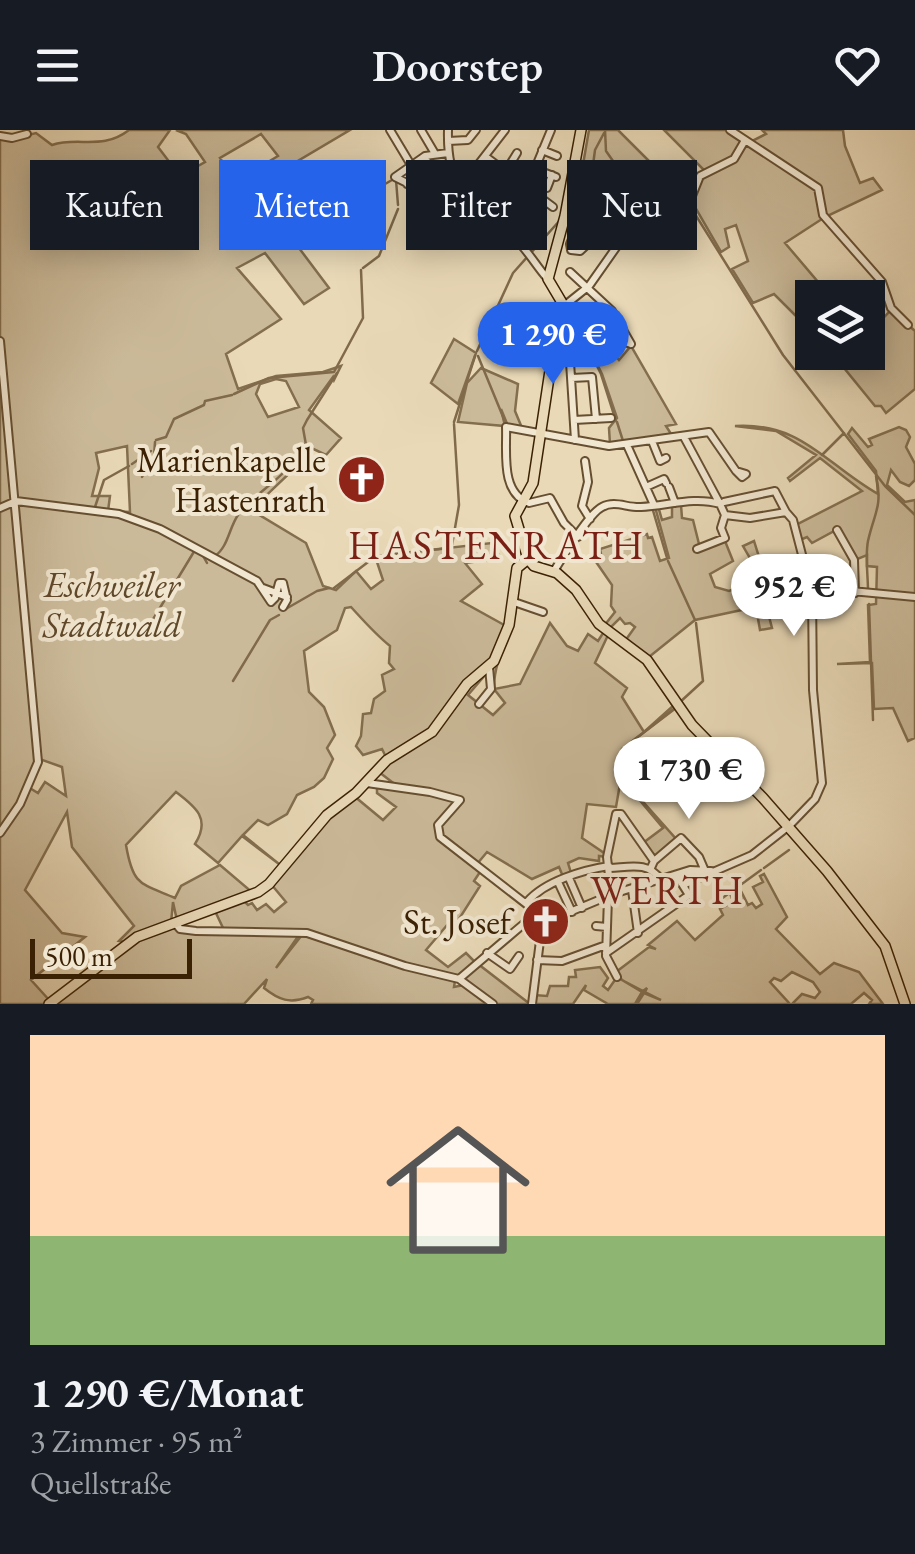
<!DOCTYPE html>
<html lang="de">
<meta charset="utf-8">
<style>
body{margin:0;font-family:"EB Garamond",serif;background:#20242c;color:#f1f3f6;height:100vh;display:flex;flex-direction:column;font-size:38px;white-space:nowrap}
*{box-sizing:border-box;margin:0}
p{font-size:32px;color:#9ea1a6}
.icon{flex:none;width:55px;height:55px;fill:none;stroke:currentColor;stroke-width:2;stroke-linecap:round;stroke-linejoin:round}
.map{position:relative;height:874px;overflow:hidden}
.side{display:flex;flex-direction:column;background:#171b24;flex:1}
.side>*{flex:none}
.guide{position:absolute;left:30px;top:30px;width:855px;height:90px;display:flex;gap:20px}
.fabs{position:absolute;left:795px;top:150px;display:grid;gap:20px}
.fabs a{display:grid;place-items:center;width:90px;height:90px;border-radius:0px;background:#171b24;box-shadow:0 5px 25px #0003;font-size:50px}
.scale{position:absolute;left:30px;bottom:25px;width:162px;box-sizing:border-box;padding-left:10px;border:5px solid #3b2104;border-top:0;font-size:28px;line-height:35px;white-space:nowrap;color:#3b2104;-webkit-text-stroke:8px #f1e6d0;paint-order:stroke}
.price{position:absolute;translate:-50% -85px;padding:0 22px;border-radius:35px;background:#fff;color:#222;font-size:32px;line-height:65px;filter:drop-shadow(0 2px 5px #0008)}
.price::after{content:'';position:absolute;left:50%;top:60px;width:30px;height:22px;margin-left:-15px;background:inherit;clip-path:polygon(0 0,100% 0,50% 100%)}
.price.selected{background:#2563eb;color:#fff}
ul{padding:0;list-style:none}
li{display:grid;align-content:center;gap:20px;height:530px;padding:0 30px}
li+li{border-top:2px solid #363941}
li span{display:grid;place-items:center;height:310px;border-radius:0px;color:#555}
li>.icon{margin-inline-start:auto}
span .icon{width:180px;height:180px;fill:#fffc;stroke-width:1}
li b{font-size:42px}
.pill{padding:0 35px;border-radius:0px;background:#171b24;box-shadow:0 5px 25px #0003;font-size:35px;line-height:90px}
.pill.selected{background:#2563eb;color:#fff}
header{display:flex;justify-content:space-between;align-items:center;height:130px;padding:0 30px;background:#171b24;font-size:45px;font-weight:600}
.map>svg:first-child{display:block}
.green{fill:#cbba99;stroke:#836e4e;stroke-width:2.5;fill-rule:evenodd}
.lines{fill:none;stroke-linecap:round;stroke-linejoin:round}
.stream{stroke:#806a4b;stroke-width:2.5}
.minor-casing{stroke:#664f31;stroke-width:10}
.major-casing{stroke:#3b2104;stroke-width:12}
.minor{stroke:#f1e6d0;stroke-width:6}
.major{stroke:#e9d9b7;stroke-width:9}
.labels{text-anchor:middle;stroke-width:8;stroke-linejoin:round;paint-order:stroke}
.poi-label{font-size:35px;fill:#3b2104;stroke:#f1e6d0;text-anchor:end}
.park-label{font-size:35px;font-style:italic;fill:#5f4729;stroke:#f1e6d0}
.quarter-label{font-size:40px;letter-spacing:2.5px;fill:#7a1f14;stroke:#f1e6d0}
</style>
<header><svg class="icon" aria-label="menu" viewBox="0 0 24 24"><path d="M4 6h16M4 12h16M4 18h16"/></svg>Doorstep<svg class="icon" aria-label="heart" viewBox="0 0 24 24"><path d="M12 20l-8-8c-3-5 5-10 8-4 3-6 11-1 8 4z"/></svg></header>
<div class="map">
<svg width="915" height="874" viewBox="0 0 915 874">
<rect width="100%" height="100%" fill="#e9d9b7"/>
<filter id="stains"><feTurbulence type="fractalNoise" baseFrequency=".002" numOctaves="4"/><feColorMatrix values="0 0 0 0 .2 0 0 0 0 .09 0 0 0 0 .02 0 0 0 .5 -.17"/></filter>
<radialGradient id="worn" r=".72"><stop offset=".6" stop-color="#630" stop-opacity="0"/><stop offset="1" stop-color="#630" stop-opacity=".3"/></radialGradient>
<!-- green -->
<path class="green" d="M 129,0 L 170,0 L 158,17 L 180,46 L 205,32 L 186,4 L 176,0 L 350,0 L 286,38 L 316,89 L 290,106 L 329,158 L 304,174 L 265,123 L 237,138 L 281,189 L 226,224 L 238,259 L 276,246 L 323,242 L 341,236 L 334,250 L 333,247 L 309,280 L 341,308 L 326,325 L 305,315 L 298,335 L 251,380 L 306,413 L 323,456 L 336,460 L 356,441 L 371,459 L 383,450 L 375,426 L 492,413 L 501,428 L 465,433 L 482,454 L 461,471 L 506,496 L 513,472 C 507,496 502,522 484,539 L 486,542 L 492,540 L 516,481 C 509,507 494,531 494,557 L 486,544 L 468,565 L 493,585 L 505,573 L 494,559 L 520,554 L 550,493 L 567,516 L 578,521 L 588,504 L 598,511 L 605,500 L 609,503 L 595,533 L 627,558 L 622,567 L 644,602 L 673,576 L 645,533 L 609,505 L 646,531 L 676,578 L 622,619 L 621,647 L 677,710 L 657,728 L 643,713 L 663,698 L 621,648 L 616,677 L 587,674 L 582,708 L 607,725 L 606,727 L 599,726 L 599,731 L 579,728 L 568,733 L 572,746 L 564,749 L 559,737 L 532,749 L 487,722 L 477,734 L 439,705 L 441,710 L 482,739 L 474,751 L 480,756 L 454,797 L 448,794 L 426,820 L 448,837 L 466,823 L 475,832 L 461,846 L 406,836 L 306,802 L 224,800 L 215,781 L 243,770 L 248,775 L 252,773 L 257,780 L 266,774 L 274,782 L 286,772 L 271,754 L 320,695 L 354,666 L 383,690 L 396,677 L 377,663 L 377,657 L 383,652 L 388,655 L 392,652 L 379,642 L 391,629 L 387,629 L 382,619 L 363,625 L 356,616 L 361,606 L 363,584 L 371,583 L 374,569 L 385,561 L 382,545 L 394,539 L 389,533 L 390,516 C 375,504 363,490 351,477 L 345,478 L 337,500 L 304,521 L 309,562 L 324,577 L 335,605 L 327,618 L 333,629 L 324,648 L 314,657 L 297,665 L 287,684 L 268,695 L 258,690 L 243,705 L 279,734 L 242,706 L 218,733 L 195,714 C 211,689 196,677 176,662 L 126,715 C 133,756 140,753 175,768 L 181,756 L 220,735 L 253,763 L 180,790 L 176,786 L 173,772 L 171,793 L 125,812 L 119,811 L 134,796 L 72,717 L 67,682 L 25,760 L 62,803 L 85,807 L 31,850 L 50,871 L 46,874 L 0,874 L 0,705 L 28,657 L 38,663 L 45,652 L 66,666 L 62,637 L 37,628 L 19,673 L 0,702 L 0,7 L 12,9 L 36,3 L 52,15 C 78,6 102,21 129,0 ZM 261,4 L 278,26 L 235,52 L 220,28 ZM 276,249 L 286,251 L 299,277 L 268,287 L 256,264 L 260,254 ZM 127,316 L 130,382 L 108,381 L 110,366 L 92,366 L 99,338 L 96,323 Z
M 589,0 L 618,0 L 688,70 L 668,54 L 581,46 Z
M 664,0 L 729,0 L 744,15 L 766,4 L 762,0 L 843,0 L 845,16 L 860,53 L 873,48 L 882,60 L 825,87 L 785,113 L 819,153 L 841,157 L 850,167 L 812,168 L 812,212 L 809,199 L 774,164 L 753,173 L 732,139 L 748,131 L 736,95 L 725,99 L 729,117 L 721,122 L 692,72 L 705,41 Z
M 891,180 L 915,201 L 915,259 L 886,283 L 881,276 L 875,276 L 840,233 L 850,223 L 868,222 L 868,204 Z
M 454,209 L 476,223 L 458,274 L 431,253 Z
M 600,214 L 609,227 L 615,225 L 619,230 L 631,216 L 676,294 L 666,296 L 673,307 L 610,314 L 609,298 L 617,288 L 602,244 L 589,218 Z
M 481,238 L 518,254 L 515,281 L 522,298 L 508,296 L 501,279 L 505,296 L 458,292 L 467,253 Z
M 735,296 C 802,292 825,334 878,364 L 876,341 L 848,304 L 852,298 L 868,317 L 872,315 L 869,309 L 899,297 L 906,300 L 910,307 L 906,317 L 915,334 L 915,350 L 909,356 L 900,352 L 891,340 L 887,355 L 905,372 L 915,370 L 915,608 L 908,611 L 893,578 L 874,579 L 872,533 L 837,534 L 870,532 L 868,475 L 876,474 L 877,437 L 867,436 L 867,425 L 855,430 L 838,399 L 812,413 L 807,407 L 800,410 L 796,395 L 862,361 L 820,328 L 790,351 L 788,348 L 816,325 L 776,301 Z
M 672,375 L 681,375 L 682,388 L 693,390 L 700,418 L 725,411 L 733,431 L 710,444 L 715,457 L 729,461 L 745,455 L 741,445 L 748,441 L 745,436 L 751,430 L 743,416 L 754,411 L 764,443 L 772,441 L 786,470 L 766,475 L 772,498 L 760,500 L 756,477 L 746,458 L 751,478 L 695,490 L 649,527 L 625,511 L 635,497 L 630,493 L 625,494 L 620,488 L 609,499 L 604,496 L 615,482 L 611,476 L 612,455 L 594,429 L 601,424 L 600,419 L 647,404 L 648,408 L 652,407 L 660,431 L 669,428 L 655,377 L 658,376 L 662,390 L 672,387 Z
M 764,744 L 787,787 L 776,799 L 820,844 L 834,833 L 859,842 L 883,874 L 869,874 L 872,870 L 864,863 L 851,874 L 792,874 L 802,864 L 815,868 L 820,862 L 813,852 L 792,842 L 781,851 L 774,848 L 770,852 L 790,874 L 637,874 L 644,863 L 661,870 L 645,862 L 647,858 L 643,861 L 622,850 L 616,842 L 649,817 L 656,819 L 648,815 L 677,791 L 695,810 L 723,785 L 720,779 L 733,772 L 730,763 L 739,757 L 748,775 L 752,773 L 756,778 L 762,774 L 753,757 L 763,752 L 760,746 Z
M 173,798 L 299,805 L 276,838 L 302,805 L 455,851 L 454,857 L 464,855 L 462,850 L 478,834 L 530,874 L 311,874 L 313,870 L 308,867 C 290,874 279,870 264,858 L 267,849 L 244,874 L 51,874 L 124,816 Z
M 600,837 L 608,848 L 603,856 L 608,860 L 617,847 L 642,862 L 635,874 L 608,874 L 584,860 L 586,855 L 573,874 L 533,874 L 534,865 L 547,866 L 550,856 L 568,856 L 569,847 L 576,847 L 575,840 Z"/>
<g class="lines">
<!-- stream -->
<path class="stream" d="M 605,0 L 606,21 L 613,31 L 634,38 L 645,48 L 669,51 L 686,69
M 582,43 L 593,35 L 595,20 L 604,3
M 396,50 L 398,75
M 690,76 L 783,225 L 885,356 L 915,385
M 319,92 L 392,50
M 292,107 L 317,93
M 363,138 L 379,126 L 398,79
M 577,196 L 601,244 L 616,291
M 477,221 L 513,143 L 561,89
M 478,226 L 506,294
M 234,264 L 269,248 L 334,242 L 363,188 L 361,140
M 454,292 L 475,226
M 617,292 L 623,311
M 156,310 L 166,307 L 174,289 L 204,275 L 205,271 L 232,265
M 306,315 L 303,298 L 307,290 L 337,243
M 822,325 L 844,303
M 132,334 L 151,321
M 142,347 L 154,326 L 155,312
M 95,377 L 104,350 L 129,336
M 652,377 L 667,428
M 452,415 L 459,375 L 454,294
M 202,424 L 207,433
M 215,426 C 228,417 229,398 238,385 C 251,367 270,357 285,341 C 293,334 299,324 305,317
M 668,431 L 695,490
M 334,458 L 376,426 L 450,418
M 868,461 C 868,445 865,426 868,411 C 874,383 883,377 876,346
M 869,474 L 873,590
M 284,480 L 317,461 L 329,458
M 152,491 L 195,420
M 233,551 L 270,490 L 279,485
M 679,573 L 703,551 L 696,493
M 625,617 L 675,578
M 764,738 L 789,720
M 717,772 L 761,740"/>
<defs>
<path id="minor" d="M 390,0 L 411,35
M 421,0 L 434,22
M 448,0 C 446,70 478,74 522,116 C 531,126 538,138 547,148
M 730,0 L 818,58 L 823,85 L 882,152 L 891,178 L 908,195
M 0,6 L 12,8 L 27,4
M 448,11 L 468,10 L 476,0
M 542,20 L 557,26
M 486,27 L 553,77
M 535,39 L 556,47
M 506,41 L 517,23
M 473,43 L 515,77 L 527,58 L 551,0
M 407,54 L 428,34 L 425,26
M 460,58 L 505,0
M 547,58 L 552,45
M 437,68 L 395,47 L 425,26 L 448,23
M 565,86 L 614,118
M 421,94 L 453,46
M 578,95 L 570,114 L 571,120 L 580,121 L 596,106
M 438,105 L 466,67
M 570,142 L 612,181 L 631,214
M 564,176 L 589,156 L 627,102 L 690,71 L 700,46 L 734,29 L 744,12
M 564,180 L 583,199 L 631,214
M 0,211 L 38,632 L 20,674 L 0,703
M 571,248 L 592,247 L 596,289
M 574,290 L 611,288
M 684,307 L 720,374
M 575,310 L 570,232 L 571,228 L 586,226
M 652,311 L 660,331 L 666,328
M 627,315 L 654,375
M 585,331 L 588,352 L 582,376 L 590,389
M 646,357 L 664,349 L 666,353
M 669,357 L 675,373
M 0,378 L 16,371 L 119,384 L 160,399 L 257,451 L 271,472 L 275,468 L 279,453 L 283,453
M 725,385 L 750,388 L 786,382
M 837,400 L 854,430 L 855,463
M 578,407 L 564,393 L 550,368 L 529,373 C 500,363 507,322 506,297 L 609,316 L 709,302 L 736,341 L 746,344 L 742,347 L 736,341
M 554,441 C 563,427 588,384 602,377 C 615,370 627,378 641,377 C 667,376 694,366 720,374 L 725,385 L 721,398 L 725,408 L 697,419
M 263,458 L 287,467
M 812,463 L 841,460 L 915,467
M 514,472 L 543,482
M 283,477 L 287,470 L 283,453
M 479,574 L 491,559 L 489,537
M 367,653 L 430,662 L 460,670 L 438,695 L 440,707 L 543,787
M 610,738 C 630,737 648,731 661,750
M 650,740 L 654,731 L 681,708 L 699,727 L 705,741
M 569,748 L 582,778
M 558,752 L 572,782
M 683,755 L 752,725 L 789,696 L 815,669 L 822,653 L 813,560 L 812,463 L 793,390 L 786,382 L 775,361 L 724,372
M 632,760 L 638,803
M 611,765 L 607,727 L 616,684 L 621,684 L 654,731
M 608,768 L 606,826 L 617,847
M 527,772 C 545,751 583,740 609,736
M 175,793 L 180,799 L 196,801 L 307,803 L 405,836 L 459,849 L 493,874
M 596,796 L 607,797
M 487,823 L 510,839 L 519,826
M 606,823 L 689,765 L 677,746
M 537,830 L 562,831 L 606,815
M 459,849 L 526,792 L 565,784 L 613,764 L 690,740 L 711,741
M 532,874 L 543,787"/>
<path id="major" d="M 528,429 L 534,436 L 557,443 L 576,460 L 599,494 L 647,530 L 692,595 L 763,668 L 827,741 L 885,816 L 905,874
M 528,429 L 515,386 L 533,353 L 553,221 L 564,184 L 564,176 L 548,149 L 565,86 L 581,0
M 49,874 L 137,807 L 258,762 L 269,754 L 327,685 L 356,663 L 387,630 L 432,602 L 467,554 L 494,531 L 509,495 L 517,438 L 528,429"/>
</defs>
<!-- minor casing -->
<use href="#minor" class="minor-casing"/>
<!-- major casing -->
<use href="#major" class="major-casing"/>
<!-- minor -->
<use href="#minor" class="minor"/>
<!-- major -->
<use href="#major" class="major"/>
</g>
<!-- icons -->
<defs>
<symbol id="church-disc" viewBox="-11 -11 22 22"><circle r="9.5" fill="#8f2418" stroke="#f1e6d0"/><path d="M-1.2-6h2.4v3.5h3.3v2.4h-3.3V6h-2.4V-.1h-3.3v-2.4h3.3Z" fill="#fff"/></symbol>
</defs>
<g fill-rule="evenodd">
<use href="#church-disc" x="334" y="322" width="55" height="55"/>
<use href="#church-disc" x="518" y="764" width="55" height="55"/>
</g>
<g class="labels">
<!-- poi labels -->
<g class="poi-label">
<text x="326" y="342">Marienkapelle<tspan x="326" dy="40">Hastenrath</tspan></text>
<text x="511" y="804">St. Josef</text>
</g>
<!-- park labels -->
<g class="park-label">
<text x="112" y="467">Eschweiler<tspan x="112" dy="40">Stadtwald</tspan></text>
</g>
<!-- quarter labels -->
<g class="quarter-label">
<text x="497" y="429">HASTENRATH</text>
<text x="668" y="774">WERTH</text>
</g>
</g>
<rect width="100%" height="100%" filter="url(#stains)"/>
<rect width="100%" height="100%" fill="url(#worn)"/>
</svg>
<div class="fabs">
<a><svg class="icon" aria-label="layers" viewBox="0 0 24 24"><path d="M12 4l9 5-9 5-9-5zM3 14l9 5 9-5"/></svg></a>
</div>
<div class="scale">500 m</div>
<b class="price selected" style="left:553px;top:257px">1 290 €</b>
<b class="price" style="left:794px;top:509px">952 €</b>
<b class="price" style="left:689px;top:692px">1 730 €</b>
<div class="guide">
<a class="pill">Kaufen</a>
<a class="pill selected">Mieten</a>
<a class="pill">Filter</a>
<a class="pill">Neu</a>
</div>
</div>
<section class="side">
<ul>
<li><span style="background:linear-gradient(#ffd9b3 65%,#8fb573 0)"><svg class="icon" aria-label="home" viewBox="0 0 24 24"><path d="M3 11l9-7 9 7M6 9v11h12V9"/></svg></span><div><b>1 290 €/Monat</b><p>3 Zimmer · 95 m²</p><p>Quellstraße</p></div></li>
</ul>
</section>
